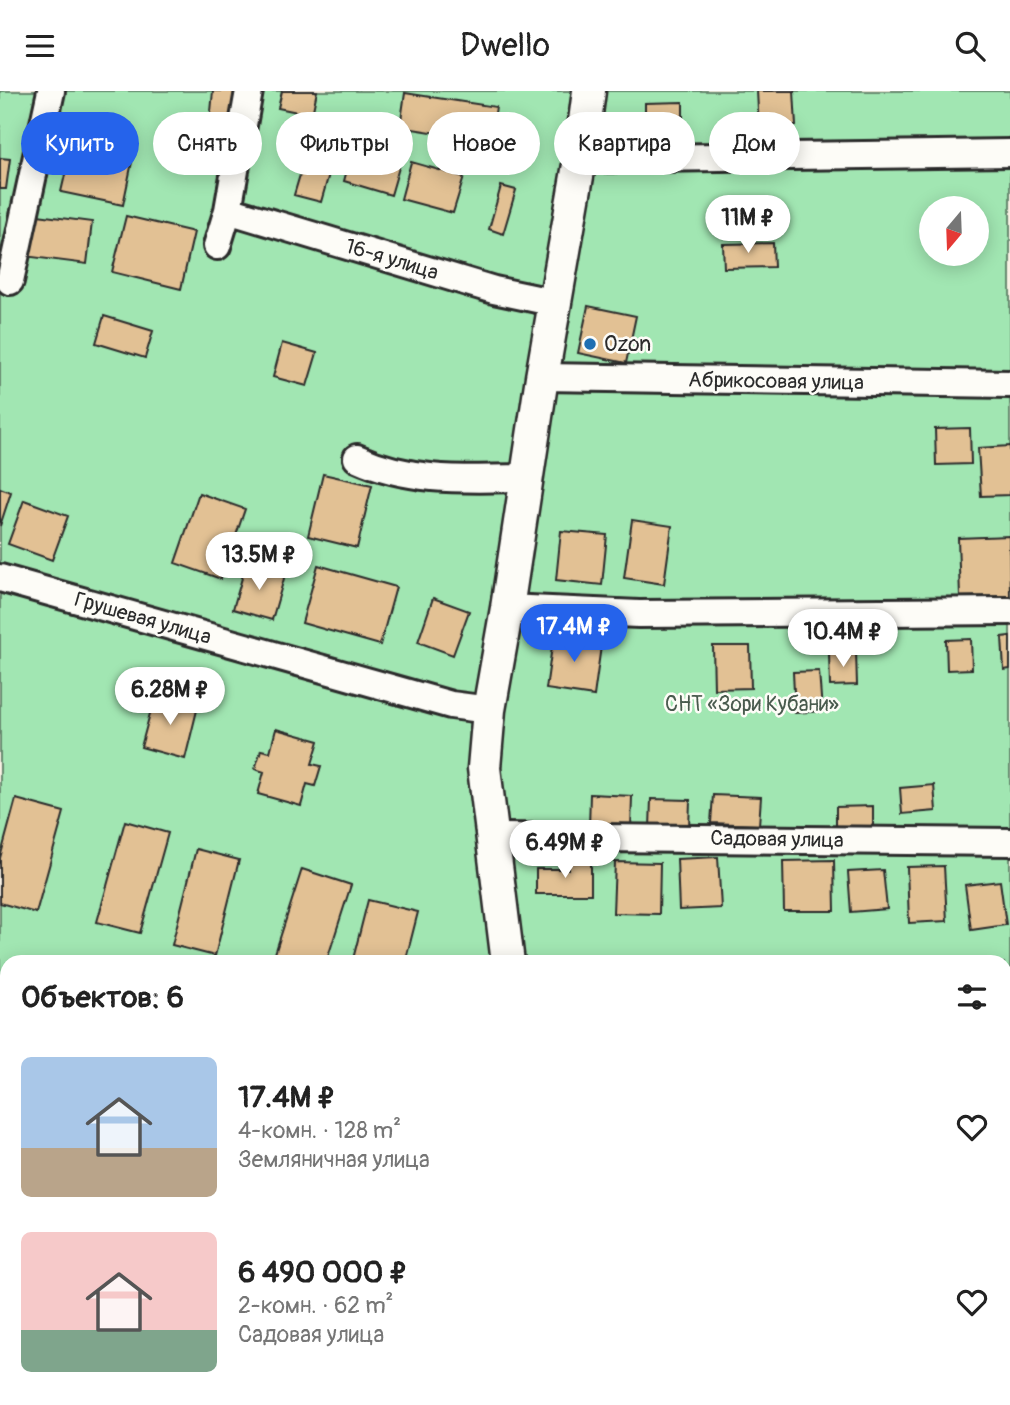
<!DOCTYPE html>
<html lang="ru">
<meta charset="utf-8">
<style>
body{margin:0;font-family:Pangolin,sans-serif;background:#f2f2f2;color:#222;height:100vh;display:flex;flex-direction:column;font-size:26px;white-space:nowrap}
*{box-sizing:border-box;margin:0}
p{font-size:23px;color:#767676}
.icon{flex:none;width:38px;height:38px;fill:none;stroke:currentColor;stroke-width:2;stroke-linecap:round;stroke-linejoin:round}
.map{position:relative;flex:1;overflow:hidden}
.panel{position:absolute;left:0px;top:864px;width:1012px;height:450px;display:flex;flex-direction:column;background:#fff;border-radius:21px 21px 0 0;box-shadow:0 4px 18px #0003}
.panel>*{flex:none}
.hud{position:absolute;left:21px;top:21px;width:970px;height:63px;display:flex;gap:14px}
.needle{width:46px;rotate:199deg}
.fabs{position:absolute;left:919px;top:105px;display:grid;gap:14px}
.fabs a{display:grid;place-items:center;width:70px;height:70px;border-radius:50%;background:#fff;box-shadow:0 4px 18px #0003;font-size:35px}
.price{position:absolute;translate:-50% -60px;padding:0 16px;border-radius:24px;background:#fff;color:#222;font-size:23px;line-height:46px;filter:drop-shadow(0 2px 4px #0008)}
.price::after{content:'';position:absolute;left:50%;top:42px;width:21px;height:16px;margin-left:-10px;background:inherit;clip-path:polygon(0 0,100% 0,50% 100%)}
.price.current{background:#2563eb;color:#fff}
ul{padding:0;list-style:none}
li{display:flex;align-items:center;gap:21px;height:175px;padding:0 21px}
li span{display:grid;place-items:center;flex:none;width:196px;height:140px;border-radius:10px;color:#555}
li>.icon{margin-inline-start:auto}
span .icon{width:84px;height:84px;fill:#fffc;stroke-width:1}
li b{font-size:30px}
h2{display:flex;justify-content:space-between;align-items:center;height:84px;padding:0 21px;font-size:30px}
.chip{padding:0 24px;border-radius:32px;background:#fff;box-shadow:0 4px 18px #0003;font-size:24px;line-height:63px}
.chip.current{background:#2563eb;color:#fff}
header{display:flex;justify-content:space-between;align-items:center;height:91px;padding:0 21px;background:#fff;font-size:32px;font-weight:600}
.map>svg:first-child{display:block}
.green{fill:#a1e6b2;stroke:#66886e;stroke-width:2;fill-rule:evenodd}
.building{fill:#e2c194;stroke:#2b2b2b;stroke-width:2}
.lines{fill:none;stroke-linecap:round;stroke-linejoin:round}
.minor-casing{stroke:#2b2b2b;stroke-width:32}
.tertiary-casing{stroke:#2b2b2b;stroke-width:37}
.minor{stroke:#fdfcf7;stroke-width:26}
.tertiary{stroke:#fdfcf7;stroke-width:32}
.poi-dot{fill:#1f6fb2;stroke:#fdfcf7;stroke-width:2.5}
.labels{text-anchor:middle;stroke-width:5;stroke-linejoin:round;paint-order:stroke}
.street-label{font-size:21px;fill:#2b2b2b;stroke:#fdfcf7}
.poi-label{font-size:21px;fill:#2b2b2b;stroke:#fdfcf7;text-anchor:start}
.park-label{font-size:21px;fill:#485a4d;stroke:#fdfcf7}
</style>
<header><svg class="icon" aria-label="menu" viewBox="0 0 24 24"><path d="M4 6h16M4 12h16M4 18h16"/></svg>Dwello<svg class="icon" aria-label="search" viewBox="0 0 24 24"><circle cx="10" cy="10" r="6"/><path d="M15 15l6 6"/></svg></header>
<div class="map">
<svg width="1010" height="1314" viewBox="0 0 1010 1314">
<rect width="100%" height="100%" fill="#f8f0e3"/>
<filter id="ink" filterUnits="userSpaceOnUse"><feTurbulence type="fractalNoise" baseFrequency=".0143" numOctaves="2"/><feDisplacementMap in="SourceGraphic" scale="14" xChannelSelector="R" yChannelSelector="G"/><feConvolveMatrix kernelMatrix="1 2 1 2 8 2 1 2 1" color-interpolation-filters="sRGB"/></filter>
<g filter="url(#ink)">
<!-- green -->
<path class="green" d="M 0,0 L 1010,0 L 1010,982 L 1005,982 L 1004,872 L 7,872 L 7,1307 L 549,1307 L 549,1314 L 0,1314 ZM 931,117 L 976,117 L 976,163 L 931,163 Z"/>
<!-- building -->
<path class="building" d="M 213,0 L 236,0 L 231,54 L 208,52 Z
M 282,0 L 317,0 L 312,24 L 278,17 Z
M 757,0 L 794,0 L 796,35 L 759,37 Z
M 405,2 L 496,16 L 488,66 L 442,59 L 444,43 L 400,36 Z
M 683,11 L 683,47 L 645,47 L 645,12 Z
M 313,40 L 339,48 L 321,111 L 294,104 Z
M 354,53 L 402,66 L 391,104 L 344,90 Z
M 71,58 L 132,71 L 123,114 L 61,101 Z
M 0,67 L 10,68 L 6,98 L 0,98 Z
M 411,71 L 464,86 L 453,122 L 401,108 Z
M 501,95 L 516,99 L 503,143 L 489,138 Z
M 30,123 L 92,131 L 87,173 L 24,165 Z
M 126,125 L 194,141 L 181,198 L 112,181 Z
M 773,152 L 774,176 L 724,177 L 723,153 Z
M 588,215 L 636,225 L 626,272 L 578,262 Z
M 104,225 L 153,240 L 145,267 L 96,252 Z
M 282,252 L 317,262 L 307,295 L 273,286 Z
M 970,337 L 971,373 L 936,374 L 935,338 Z
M 1010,355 L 1010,404 L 981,405 L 978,357 Z
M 323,383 L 372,394 L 357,457 L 308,445 Z
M 0,397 L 11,401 L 0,435 Z
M 199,402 L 245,418 L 221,488 L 175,472 Z
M 24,409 L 68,425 L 52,469 L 8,453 Z
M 632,429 L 672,435 L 664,493 L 624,487 Z
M 561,440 L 607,444 L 602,494 L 556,489 Z
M 1009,445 L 1010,505 L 960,506 L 958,447 Z
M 246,473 L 285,484 L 272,529 L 233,518 Z
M 318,474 L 396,496 L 380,554 L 302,532 Z
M 433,507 L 469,520 L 453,564 L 418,551 Z
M 554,541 L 602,548 L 594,605 L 546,598 Z
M 1010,545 L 1010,578 L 1004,579 L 1002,546 Z
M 971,548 L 972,578 L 947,579 L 946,549 Z
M 713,555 L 750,555 L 751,597 L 714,598 Z
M 856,561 L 857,594 L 830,595 L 829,562 Z
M 819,580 L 822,620 L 795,622 L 793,581 Z
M 155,604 L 198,615 L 185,668 L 141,656 Z
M 276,638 L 319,650 L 312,673 L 321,675 L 315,695 L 307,693 L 301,715 L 258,703 L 264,681 L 255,678 L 261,659 L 270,661 Z
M 934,694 L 936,720 L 902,723 L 900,697 Z
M 590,703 L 632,705 L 631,738 L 589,737 Z
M 713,704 L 761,706 L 759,734 L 711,732 Z
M 16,708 L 64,721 L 36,822 L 0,812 L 0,767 Z
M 651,708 L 690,709 L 689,738 L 650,737 Z
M 873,715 L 873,740 L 836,741 L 836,716 Z
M 125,730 L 168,742 L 140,842 L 97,831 Z
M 196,758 L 239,769 L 215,865 L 172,854 Z
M 718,766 L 721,817 L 679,819 L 677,768 Z
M 834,769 L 835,820 L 784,820 L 783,770 Z
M 591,770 L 591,803 L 536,803 L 536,778 L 569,778 L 569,771 Z
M 615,771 L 660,772 L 659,823 L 613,822 Z
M 944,775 L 947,830 L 909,832 L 907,776 Z
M 302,778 L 351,794 L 326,872 L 272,872 Z
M 883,779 L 887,818 L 851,821 L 848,781 Z
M 1000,790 L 1006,834 L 971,839 L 965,794 Z
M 368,809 L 418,821 L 405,872 L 352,872 Z
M 1010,903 L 1010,942 L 1004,942 L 1004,904 Z
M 1004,996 L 1010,996 L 1010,1098 L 1004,1098 Z
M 4,1058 L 7,1058 L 7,1126 L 0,1125 L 0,1075 Z
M 0,1166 L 7,1168 L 7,1211 L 0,1209 Z
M 1004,1253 L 1010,1253 L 1010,1314 L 757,1314 L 757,1307 L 1004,1307 Z
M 378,1307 L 416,1307 L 415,1314 Z
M 474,1307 L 511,1307 L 511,1314 L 474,1314 Z
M 617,1307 L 676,1307 L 677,1314 L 613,1314 L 612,1309 Z"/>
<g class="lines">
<defs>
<path id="minor" d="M 580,68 L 1010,62
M 228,119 L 494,199 L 556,212
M 217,155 L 228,119 L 249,0
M 10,190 L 51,0
M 542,286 L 1010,293
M 357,367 C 412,392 468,388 526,387
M 0,487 L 451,614 L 489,619
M 507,517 L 639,523 L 1010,520
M 493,746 L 1010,751
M 1004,986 L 1010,986
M 0,1028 L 7,1030
M 0,1249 L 7,1250
M 264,1307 L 295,1314"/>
<path id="tertiary" d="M 508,872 L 484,677 L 489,619 L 507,517 L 542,286 L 580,68 L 589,0
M 549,1307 L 549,1314"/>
</defs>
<!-- minor casing -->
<use href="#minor" class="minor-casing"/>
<!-- tertiary casing -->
<use href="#tertiary" class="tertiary-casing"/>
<!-- minor -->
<use href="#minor" class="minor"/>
<!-- tertiary -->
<use href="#tertiary" class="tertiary"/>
</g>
</g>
<!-- markers -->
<circle class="poi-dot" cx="590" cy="253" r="7"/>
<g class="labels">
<!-- street labels -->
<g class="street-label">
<text transform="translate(392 168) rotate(17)" y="7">16-я улица</text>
<text transform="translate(776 290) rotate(1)" y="7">Абрикосовая улица</text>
<text transform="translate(143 527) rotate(16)" y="7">Грушевая улица</text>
<text transform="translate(777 748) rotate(1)" y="7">Садовая улица</text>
</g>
<!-- poi labels -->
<g class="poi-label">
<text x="604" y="260">Ozon</text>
</g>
<!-- park labels -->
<g class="park-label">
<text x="752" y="620">СНТ «Зори Кубани»</text>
</g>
</g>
</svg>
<div class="fabs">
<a><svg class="needle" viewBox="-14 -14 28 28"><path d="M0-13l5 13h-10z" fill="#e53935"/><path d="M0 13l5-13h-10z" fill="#767676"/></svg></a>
</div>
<b class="price" style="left:748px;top:164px">11M ₽</b>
<b class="price" style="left:259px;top:501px">13.5M ₽</b>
<b class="price current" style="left:574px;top:573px">17.4M ₽</b>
<b class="price" style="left:843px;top:578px">10.4M ₽</b>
<b class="price" style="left:170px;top:636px">6.28M ₽</b>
<b class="price" style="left:565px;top:789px">6.49M ₽</b>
<div class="hud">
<a class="chip current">Купить</a>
<a class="chip">Снять</a>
<a class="chip">Фильтры</a>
<a class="chip">Новое</a>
<a class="chip">Квартира</a>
<a class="chip">Дом</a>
</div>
<section class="panel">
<h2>Объектов: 6<svg class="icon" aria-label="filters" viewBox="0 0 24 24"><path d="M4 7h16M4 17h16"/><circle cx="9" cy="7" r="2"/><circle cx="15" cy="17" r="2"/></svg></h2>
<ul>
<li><span style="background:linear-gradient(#a9c7e8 65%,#b9a48a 0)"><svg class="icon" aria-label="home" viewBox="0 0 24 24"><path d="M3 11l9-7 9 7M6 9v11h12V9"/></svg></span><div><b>17.4M ₽</b><p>4-комн. · 128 m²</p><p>Земляничная улица</p></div><svg class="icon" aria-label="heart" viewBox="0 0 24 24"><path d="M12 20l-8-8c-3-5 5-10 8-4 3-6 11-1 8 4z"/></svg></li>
<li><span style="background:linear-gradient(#f6c9c9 70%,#7fa58c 0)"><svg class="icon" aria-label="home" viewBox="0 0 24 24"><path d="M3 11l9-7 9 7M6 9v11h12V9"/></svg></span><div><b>6 490 000 ₽</b><p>2-комн. · 62 m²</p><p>Садовая улица</p></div><svg class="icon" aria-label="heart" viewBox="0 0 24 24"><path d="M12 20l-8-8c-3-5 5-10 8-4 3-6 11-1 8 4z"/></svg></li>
</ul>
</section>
</div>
